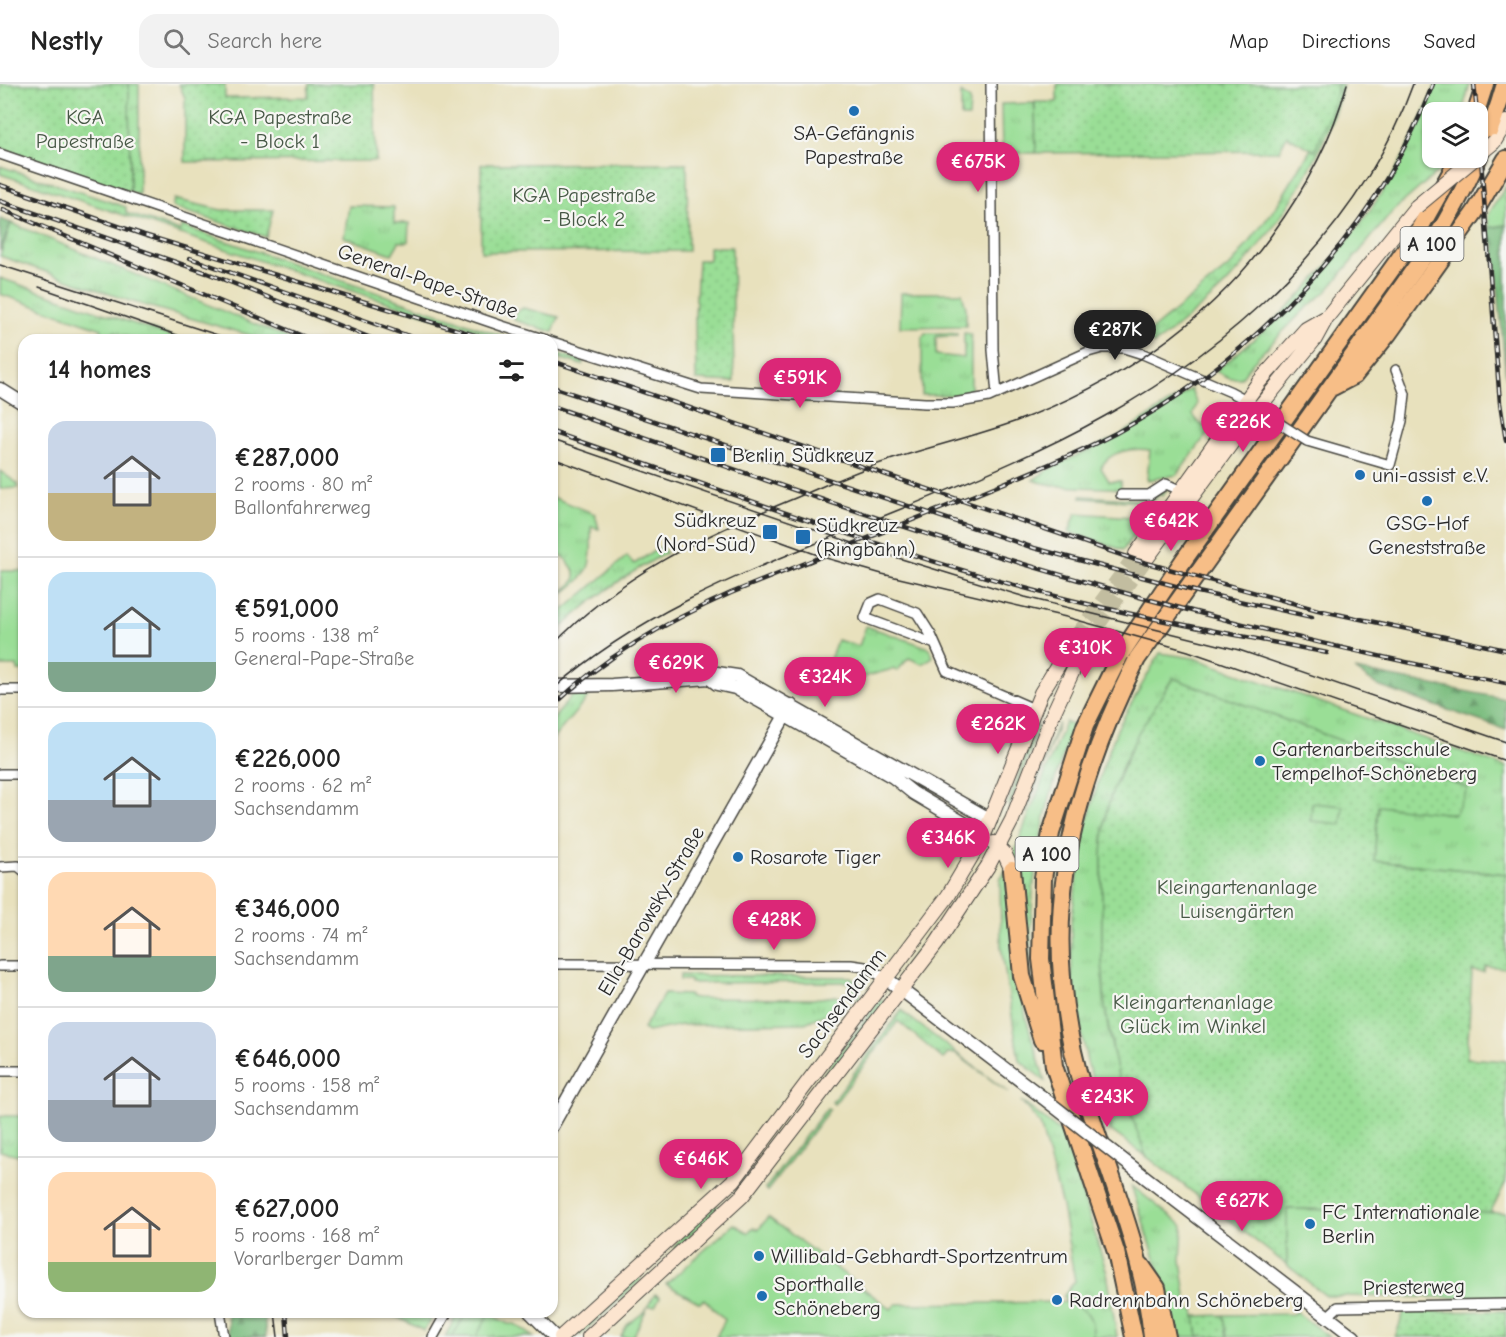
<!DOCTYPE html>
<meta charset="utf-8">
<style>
body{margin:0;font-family:"Comic Neue",sans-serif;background:#f2f2f2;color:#222;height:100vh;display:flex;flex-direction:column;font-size:22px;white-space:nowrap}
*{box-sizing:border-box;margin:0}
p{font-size:20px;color:#767676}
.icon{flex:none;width:33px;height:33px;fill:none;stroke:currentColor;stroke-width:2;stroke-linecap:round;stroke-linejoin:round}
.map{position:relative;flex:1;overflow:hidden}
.panel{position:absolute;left:18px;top:250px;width:540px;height:984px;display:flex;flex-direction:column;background:#fff;border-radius:18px;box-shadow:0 2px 4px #0004}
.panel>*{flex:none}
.fabs{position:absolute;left:1422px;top:18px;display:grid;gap:12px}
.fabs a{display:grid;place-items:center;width:66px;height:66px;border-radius:12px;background:#fff;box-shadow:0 2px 4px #0004;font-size:30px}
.price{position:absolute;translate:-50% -51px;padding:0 14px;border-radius:21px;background:#db2777;color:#fff;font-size:20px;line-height:39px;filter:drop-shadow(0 2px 3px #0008)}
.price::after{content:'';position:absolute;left:50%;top:36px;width:18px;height:14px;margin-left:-9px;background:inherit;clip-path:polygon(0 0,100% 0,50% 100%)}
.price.current{background:#222;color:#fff}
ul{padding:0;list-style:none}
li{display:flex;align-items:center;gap:18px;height:150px;padding:0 30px}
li+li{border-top:2px solid #e0e0e0}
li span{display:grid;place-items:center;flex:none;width:168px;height:120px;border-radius:18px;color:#555}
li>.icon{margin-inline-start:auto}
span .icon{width:72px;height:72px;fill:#fffc;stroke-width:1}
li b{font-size:26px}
h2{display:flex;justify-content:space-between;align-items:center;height:72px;padding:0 30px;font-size:26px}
header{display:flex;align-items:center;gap:36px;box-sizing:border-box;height:84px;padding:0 30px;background:#fff;border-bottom:2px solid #e0e0e0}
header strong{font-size:28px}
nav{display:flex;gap:33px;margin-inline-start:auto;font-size:21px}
.search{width:420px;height:54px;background:#f2f2f2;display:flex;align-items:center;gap:15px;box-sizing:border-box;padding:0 21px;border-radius:18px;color:#767676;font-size:22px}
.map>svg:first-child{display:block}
.grass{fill:url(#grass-tufts);stroke:#628460;stroke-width:1.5}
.forest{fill:url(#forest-firs);stroke:#537455;stroke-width:1.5}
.garden{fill:url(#garden-dots);stroke:#628460;stroke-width:1.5}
.pitch{fill:#9ade96;stroke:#628460;stroke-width:1.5}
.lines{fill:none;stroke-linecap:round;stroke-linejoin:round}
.secondary-tunnel{stroke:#c2bda0;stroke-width:14;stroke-dasharray:14 7;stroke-linecap:butt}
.minor-casing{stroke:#474641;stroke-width:12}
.tertiary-casing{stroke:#474641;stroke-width:15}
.secondary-casing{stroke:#474641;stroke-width:16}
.motorway-casing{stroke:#474641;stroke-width:20}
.minor{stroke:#fff;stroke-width:9}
.tertiary{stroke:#fff;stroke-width:12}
.secondary{stroke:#fce5cf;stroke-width:14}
.motorway{stroke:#f7be87;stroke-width:16}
.tram{stroke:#2b2b2b;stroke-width:1.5}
.rail-casing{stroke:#2b2b2b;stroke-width:4.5}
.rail{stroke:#f6f6f2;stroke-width:2;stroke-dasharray:7;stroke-linecap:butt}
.minor-bridge-casing{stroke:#474641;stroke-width:12;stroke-linecap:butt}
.tertiary-bridge-casing{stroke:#474641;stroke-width:15;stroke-linecap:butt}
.secondary-bridge-casing{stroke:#474641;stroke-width:16;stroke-linecap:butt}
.minor-bridge{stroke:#fff;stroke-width:9}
.tertiary-bridge{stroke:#fff;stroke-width:12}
.secondary-bridge{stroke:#fce5cf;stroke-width:14}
.poi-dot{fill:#1f6fb2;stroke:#f6f6f2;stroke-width:2}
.labels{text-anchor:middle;stroke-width:4.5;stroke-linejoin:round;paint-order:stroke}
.shield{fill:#f6f6f2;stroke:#686867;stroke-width:1.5}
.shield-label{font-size:20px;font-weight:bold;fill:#2b2b2b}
.park-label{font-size:21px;fill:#475846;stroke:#f6f6f2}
.poi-label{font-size:21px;fill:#2b2b2b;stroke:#f6f6f2;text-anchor:start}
.street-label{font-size:21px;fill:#2b2b2b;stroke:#f6f6f2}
</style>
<header>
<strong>Nestly</strong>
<div class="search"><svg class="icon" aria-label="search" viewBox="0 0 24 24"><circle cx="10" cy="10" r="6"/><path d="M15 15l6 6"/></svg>Search here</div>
<nav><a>Map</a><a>Directions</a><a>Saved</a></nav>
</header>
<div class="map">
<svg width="1506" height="1253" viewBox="0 0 1506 1253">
<defs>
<pattern id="grass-tufts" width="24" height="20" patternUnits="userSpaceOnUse" patternTransform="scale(1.5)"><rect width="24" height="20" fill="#9ade96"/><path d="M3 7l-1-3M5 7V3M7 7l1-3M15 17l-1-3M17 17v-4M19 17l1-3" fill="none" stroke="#85bf81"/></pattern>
<pattern id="forest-firs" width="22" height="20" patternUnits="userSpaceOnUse" patternTransform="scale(1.5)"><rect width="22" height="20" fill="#7bbd7f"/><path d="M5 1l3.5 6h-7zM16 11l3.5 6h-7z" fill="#659a68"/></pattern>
<pattern id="garden-dots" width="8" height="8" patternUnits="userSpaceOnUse" patternTransform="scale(1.5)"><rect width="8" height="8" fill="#9ade96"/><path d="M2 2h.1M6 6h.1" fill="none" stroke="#85bf81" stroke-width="1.8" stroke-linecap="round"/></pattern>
</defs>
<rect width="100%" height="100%" fill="#f6f6f2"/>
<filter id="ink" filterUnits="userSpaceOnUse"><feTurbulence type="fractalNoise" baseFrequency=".0167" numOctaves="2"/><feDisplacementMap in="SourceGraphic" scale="12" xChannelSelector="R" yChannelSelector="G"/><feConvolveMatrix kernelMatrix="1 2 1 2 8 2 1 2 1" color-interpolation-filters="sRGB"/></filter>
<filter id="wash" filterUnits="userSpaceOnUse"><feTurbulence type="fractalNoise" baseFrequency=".008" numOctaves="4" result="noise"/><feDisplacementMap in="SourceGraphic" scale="24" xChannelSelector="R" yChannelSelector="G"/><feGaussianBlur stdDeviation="1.35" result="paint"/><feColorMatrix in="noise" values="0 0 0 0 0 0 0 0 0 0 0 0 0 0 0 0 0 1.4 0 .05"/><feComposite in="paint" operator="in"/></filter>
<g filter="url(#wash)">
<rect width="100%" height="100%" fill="#e8e1bd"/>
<!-- grass -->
<path class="grass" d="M 129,0 L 139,0 L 139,111 L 130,108 Z
M 1338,0 L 1343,0 C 1324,74 1280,143 1228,198 C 1208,219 1184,236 1162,255 L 1154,260 L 1141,255 L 1233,179 L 1276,123 L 1311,65 L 1315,67 L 1333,20 Z
M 1436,0 L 1470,0 L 1462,28 L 1432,28 L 1432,74 L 1445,74 L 1441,85 L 1393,127 L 1328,206 L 1303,227 L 1252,279 L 1241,294 L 1230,294 L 1215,287 C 1311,213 1394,115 1436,0 Z
M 961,9 L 970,16 L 969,33 L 961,33 Z
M 1035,19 L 1036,69 L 1002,69 L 1001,20 Z
M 0,82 L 126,123 L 126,129 L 180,147 L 182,142 L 515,256 L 507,256 L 330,200 L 0,90 Z
M 1506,102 L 1506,141 L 1489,144 L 1488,131 Z
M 349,122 L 394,123 L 394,139 L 409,139 L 408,158 L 399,158 L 392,170 L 344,153 Z
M 11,139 L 293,256 L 267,256 L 130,217 L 0,172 Z
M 0,194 L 182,256 L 136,256 L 114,248 L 112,256 L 99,256 L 102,245 L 0,210 Z
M 901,209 L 962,209 L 966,224 L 966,242 L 900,243 Z
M 523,224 L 559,233 L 553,248 L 514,236 L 516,228 Z
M 925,249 L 957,249 L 957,251 L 936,253 L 936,271 L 964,274 L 964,249 L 971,250 L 971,306 L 956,311 L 922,311 L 922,254 Z
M 552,268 L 584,277 L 582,281 L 552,272 Z
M 1191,305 L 1197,320 L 1193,331 L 1199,339 L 1210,346 L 1177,391 L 1147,396 L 1150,366 C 1133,364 1109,366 1101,384 L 1109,397 L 1121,397 L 1121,405 C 1090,402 1061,406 1033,396 L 1054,382 L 1119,352 Z
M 1168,404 L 1162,412 L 1160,410 L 1155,415 L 1145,418 L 1081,414 L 1081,412 L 1149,416 Z
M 552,413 L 595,430 L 599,445 L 591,443 C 593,493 588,488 552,519 L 575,496 L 575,487 L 563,472 L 552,471 Z
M 1076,429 L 1146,434 L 1123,466 L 1069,448 Z
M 662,462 L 666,469 C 623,492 586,518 552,553 L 552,536 L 627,472 L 634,480 Z
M 866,542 L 930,564 L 933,573 L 922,580 L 909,574 L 897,587 L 893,585 L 852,596 L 825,590 L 837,556 L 859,562 Z
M 1160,569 L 1194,574 L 1506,683 L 1506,790 L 1374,777 L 1378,721 L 1455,730 L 1173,594 C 1150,630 1127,666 1113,706 C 1101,739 1102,775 1102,809 C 1102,847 1101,886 1105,923 C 1111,975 1129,1024 1146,1072 L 1110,1046 L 1087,978 L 1072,896 L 1071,838 L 1083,752 L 1102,685 L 1118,643 Z
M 572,611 L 590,611 L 552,656 L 552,637 Z
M 1065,638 L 1074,642 C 1040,724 1027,808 1031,896 L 1022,858 L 1018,777 L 1014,769 Z
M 1058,639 L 1057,644 L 1026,729 L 1024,728 Z
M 1036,642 L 1039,643 L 1010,722 L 1008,720 Z
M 1005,787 L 1026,934 L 1045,997 L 1019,976 L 1001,862 L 1000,795 Z
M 931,848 L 933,850 L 910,887 L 904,883 Z
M 680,891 L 852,893 L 861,912 L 858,915 L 850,898 L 690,899 L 690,896 L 680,896 Z
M 664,910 L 689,911 L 689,913 L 697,914 L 812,915 L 836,912 L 842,914 L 830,928 L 805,939 L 682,941 L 648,948 L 643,945 Z
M 881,915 L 885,918 L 799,1031 L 795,1028 L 801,1019 Z
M 902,926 L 904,929 L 1009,1009 L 956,970 L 949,969 L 943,975 L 898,937 L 834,1020 L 832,1018 Z
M 1021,1017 L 1064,1051 L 1107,1189 L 1117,1253 L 1093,1253 C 1093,1223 1081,1230 1063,1213 L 1075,1197 L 1062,1122 L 1040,1040 Z
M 827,1024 L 830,1025 L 767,1107 L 765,1105 Z
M 0,1032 L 24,1032 L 24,1072 L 0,1067 Z
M 1131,1101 L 1183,1142 L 1181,1176 L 1188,1226 L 1194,1226 L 1198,1253 L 1173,1253 L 1159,1186 Z
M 716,1121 L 720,1124 L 676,1165 L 674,1163 L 679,1155 Z
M 638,1192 L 641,1196 L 580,1251 L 575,1248 Z
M 655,1210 L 660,1213 L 655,1222 L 648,1222 L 633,1253 L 621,1253 L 627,1241 L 644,1228 Z
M 458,1228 L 488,1229 L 508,1240 L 515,1240 L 534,1253 L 445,1253 Z
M 380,1229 L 434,1229 L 424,1247 L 397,1233 Z"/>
<!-- forest -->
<path class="forest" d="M 0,135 L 11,139 L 0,167 Z
M 1506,141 L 1506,294 L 1494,158 L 1490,158 L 1489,144 Z
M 1355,586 L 1506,615 L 1506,646 L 1378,602 Z
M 227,1229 L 264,1229 L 266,1253 L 229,1253 Z"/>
<!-- garden -->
<path class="garden" d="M 0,0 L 129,0 L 130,108 L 0,64 Z
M 179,0 L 225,0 L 225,14 L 308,13 L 309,0 L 374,0 L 376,77 L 185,78 L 185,14 Z
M 1057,0 L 1338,0 L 1333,20 L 1315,67 L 1287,52 L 1279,67 L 1036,69 L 1035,18 L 1057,18 Z
M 687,79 L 688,167 L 481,168 L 481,80 Z
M 174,115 L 221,126 L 273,126 L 266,153 L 172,123 Z
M 709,163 L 732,163 L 734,298 L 696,296 L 695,232 L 698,176 L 709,176 Z
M 1173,594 L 1468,704 L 1455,730 L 1378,722 L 1374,777 L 1506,790 L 1506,884 L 1485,882 L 1484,888 L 1472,887 L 1467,974 L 1506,977 L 1506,1098 L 1490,1129 L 1288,1125 L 1287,1181 L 1146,1072 L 1119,997 L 1105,924 L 1102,873 L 1102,770 L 1106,729 L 1113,706 L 1138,649 Z
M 1506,1227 L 1506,1253 L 1395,1253 L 1404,1228 Z
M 1224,1231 L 1227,1253 L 1198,1253 L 1195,1232 Z"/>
<!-- pitch -->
<path class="pitch" d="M 0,387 L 18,400 L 18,404 L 0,405 Z
M 1,487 L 24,487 L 24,587 L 18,587 L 17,582 L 0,582 Z
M 1312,719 L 1343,722 L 1341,740 L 1311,737 Z
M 1287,1125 L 1506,1129 L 1506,1214 L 1326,1212 L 1287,1181 Z
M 768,1133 L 891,1225 L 896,1220 L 1069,1218 C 1088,1228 1093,1230 1093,1253 L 716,1253 L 725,1236 L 704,1215 L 700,1219 L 666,1200 L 734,1140 L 748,1149 L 752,1144 L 759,1145 Z
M 1295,1227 L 1329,1253 L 1227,1253 L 1224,1231 L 1293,1230 Z
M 466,1229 L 489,1229 L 476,1253 L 452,1253 Z"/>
</g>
<g filter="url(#ink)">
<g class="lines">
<!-- secondary-tunnel -->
<path class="secondary-tunnel" d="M 1076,552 L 1136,470
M 1086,558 L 1147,474"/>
<defs>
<path id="minor" d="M 991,0 L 993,266 L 997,310
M 0,70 L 502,242 L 701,305 L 925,319 L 953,319 L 989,313 L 1088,268 L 1102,264 L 1124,264 L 1143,270 L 1231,308 L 1246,316 L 1274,336
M 1307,357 L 1390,381 L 1402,337 L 1405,310 L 1396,286
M 1121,411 L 1149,411 L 1166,400 L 1182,407
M 935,560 L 865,534 L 871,519 L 880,515 L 917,529 L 931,551 L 947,587 L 1034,625
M 0,606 L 24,606
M 0,690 L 24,690
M 0,783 L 18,782 L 24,787
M 552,880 L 851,881 L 865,883 L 887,895
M 0,882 L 24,882
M 0,987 L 24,987
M 220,1228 L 224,1253
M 1327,1233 L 1338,1223 L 1506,1220
M 433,1253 L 447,1228"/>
<path id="tertiary" d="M 0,305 L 24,320
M 709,594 L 717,600 L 735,604 L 761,618 L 893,693 L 913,709 L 984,751
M 552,602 L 612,601 L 709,594 L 717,589 L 737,592 L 991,736
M 887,895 L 1042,1013
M 552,1042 L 791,621
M 1154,1100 L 1354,1253
M 530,1228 L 555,1253"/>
<path id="secondary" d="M 1494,58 L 1506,38
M 1136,470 L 1259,298 L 1306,245 L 1327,233
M 1147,474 L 1247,338 L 1315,255 L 1327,233 L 1416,123
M 994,759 L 1004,769 L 1012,786
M 561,1253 L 734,1096 L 948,812 L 984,751 L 1041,609 L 1076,552
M 589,1253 L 742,1112 L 937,859 L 988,782 L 1012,736 L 1052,632 L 1086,558"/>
<path id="motorway" d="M 1476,28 L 1485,0
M 1333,303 L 1354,292 L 1388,250 L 1475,128 L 1506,75
M 1012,786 L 1022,892 L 1042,956
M 1141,1181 L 1157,1204 L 1167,1253
M 1134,1253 L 1116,1168 L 1054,982 L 1041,875 L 1043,794 L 1051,749 L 1085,642 L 1120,571 L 1183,477 L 1416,151 L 1459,74
M 1152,1253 C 1144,1169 1108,1089 1084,1009 C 1036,851 1065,719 1137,575 L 1433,159 C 1464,109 1489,57 1505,0"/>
</defs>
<!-- minor casing -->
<use href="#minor" class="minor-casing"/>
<!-- tertiary casing -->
<use href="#tertiary" class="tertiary-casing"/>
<!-- secondary casing -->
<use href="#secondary" class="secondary-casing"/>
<!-- motorway casing -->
<use href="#motorway" class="motorway-casing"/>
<!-- minor -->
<use href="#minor" class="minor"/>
<!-- tertiary -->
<use href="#tertiary" class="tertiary"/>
<!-- secondary -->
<use href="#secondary" class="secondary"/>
<!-- motorway -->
<use href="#motorway" class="motorway"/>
<!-- tram -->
<path class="tram" d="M 0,181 L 233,256
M 39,203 L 191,256
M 552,356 L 882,469 L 1025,513 L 1239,566 L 1506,658
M 552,374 L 826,474 L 882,490 L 1066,533 L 1188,567 L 1506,677
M 552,562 C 619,491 705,451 793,415 C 824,402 855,387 887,377 C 929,363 972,353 1014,338 C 1114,301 1206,241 1270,153 C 1304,107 1332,56 1347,0
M 552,606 C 642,527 743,489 852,445 C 937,410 1025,377 1105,332 C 1236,260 1362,143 1413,0
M 275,1228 L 278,1253"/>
<defs>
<path id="rail" d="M 1474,0 L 1477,28
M 1478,38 L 1500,319 L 1506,357
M 0,101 L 144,151 L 491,256
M 0,117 L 207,189 L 376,256
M 3,126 L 312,256
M 190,174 L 420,256
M 552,277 L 1136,476 L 1318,526 L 1506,566
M 552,303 L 1034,464 L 1198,508 L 1312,533
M 552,322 C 731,384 910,449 1093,500 C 1229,539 1367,571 1506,599
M 552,348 C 708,401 862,459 1021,503 C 1121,531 1225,548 1327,569
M 552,623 C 603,573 666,538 731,509 C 804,479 877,450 950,421 C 1006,398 1062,377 1116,349 C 1254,275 1377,147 1433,0
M 286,1228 L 288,1253"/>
</defs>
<!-- rail casing -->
<use href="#rail" class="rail-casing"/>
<!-- rail -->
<use href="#rail" class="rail"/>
<defs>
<path id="minor-bridge" d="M 1274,336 L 1307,357"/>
<path id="tertiary-bridge" d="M 1042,1013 L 1154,1100"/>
<path id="secondary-bridge" d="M 1478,71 L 1494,58
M 1416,123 L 1475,74"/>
</defs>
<!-- minor-bridge casing -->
<use href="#minor-bridge" class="minor-bridge-casing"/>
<!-- tertiary-bridge casing -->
<use href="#tertiary-bridge" class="tertiary-bridge-casing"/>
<!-- secondary-bridge casing -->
<use href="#secondary-bridge" class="secondary-bridge-casing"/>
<!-- minor-bridge -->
<use href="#minor-bridge" class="minor-bridge"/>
<!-- tertiary-bridge -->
<use href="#tertiary-bridge" class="tertiary-bridge"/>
<!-- secondary-bridge -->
<use href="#secondary-bridge" class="secondary-bridge"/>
</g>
</g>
<!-- markers -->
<g class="poi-dot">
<circle cx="854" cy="27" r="6"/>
<rect x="710" y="363" width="16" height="16" rx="3"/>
<circle cx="1360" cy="391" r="6"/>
<circle cx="1427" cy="417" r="6"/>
<rect x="762" y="440" width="16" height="16" rx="3"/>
<rect x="795" y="445" width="16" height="16" rx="3"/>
<circle cx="1260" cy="677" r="6"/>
<circle cx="738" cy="773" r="6"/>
<circle cx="1310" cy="1140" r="6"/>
<circle cx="759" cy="1172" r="6"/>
<circle cx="762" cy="1212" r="6"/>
<circle cx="1057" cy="1216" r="6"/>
</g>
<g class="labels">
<!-- shield labels -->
<g class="shield">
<rect x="1400.5" y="143" width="63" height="34" rx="4.5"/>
<rect x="1015.5" y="753" width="63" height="34" rx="4.5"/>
</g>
<g class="shield-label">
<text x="1432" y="167">A 100</text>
<text x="1047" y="777">A 100</text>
</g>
<!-- park labels -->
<g class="park-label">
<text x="85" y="40">KGA<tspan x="85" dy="24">Papestraße</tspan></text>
<text x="280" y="40">KGA Papestraße<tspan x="280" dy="24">- Block 1</tspan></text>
<text x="584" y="118">KGA Papestraße<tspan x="584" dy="24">- Block 2</tspan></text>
<text x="1237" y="810">Kleingartenanlage<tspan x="1237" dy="24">Luisengärten</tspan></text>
<text x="1193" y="925">Kleingartenanlage<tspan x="1193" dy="24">Glück im Winkel</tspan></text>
</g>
<!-- poi labels -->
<g class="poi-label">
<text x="854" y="56" text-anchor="middle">SA-Gefängnis<tspan x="854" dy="24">Papestraße</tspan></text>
<text x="732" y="378">Berlin Südkreuz</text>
<text x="1372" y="398">uni-assist e.V.</text>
<text x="756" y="443" text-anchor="end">Südkreuz<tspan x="756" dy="24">(Nord-Süd)</tspan></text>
<text x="1427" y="446" text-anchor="middle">GSG-Hof<tspan x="1427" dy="24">Geneststraße</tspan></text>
<text x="816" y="448">Südkreuz<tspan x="816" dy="24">(Ringbahn)</tspan></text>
<text x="1272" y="672">Gartenarbeitsschule<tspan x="1272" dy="24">Tempelhof-Schöneberg</tspan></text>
<text x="750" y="780">Rosarote Tiger</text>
<text x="1322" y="1135">FC Internationale<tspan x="1322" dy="24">Berlin</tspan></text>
<text x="771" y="1179">Willibald-Gebhardt-Sportzentrum</text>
<text x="774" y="1207">Sporthalle<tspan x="774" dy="24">Schöneberg</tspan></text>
<text x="1069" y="1223">Radrennbahn Schöneberg</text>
</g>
<!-- street labels -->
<g class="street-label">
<text transform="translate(428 197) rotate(19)" y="7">General-Pape-Straße</text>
<text transform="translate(651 827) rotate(-60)" y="7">Ella-Barowsky-Straße</text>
<text transform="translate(842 919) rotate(-53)" y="7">Sachsendamm</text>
<text transform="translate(1414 1203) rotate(-1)" y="7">Priesterweg</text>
</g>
</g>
</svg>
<div class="fabs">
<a><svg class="icon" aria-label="layers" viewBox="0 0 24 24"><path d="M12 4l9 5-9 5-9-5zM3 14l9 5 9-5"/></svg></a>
</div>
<b class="price" style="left:978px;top:109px">€675K</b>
<b class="price current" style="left:1115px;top:277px">€287K</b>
<b class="price" style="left:800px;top:325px">€591K</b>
<b class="price" style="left:1243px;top:369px">€226K</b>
<b class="price" style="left:1171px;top:468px">€642K</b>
<b class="price" style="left:1085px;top:595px">€310K</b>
<b class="price" style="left:676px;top:610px">€629K</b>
<b class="price" style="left:825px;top:624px">€324K</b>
<b class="price" style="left:998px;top:671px">€262K</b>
<b class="price" style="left:948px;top:785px">€346K</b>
<b class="price" style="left:774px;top:867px">€428K</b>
<b class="price" style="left:1107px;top:1044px">€243K</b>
<b class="price" style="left:701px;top:1106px">€646K</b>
<b class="price" style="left:1242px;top:1148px">€627K</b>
<section class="panel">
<h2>14 homes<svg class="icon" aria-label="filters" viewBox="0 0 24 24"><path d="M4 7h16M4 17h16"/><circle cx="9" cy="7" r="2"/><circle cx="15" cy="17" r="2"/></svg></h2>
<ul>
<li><span style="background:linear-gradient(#c9d6e8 60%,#c2b280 0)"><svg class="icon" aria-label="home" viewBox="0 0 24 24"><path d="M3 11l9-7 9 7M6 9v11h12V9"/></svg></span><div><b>€287,000</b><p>2 rooms · 80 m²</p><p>Ballonfahrerweg</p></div></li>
<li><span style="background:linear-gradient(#bfe0f5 75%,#7fa58c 0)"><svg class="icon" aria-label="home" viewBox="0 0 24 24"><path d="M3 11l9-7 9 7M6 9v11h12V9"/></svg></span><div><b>€591,000</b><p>5 rooms · 138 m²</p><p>General-Pape-Straße</p></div></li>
<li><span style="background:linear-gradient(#bfe0f5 65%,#9aa5b1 0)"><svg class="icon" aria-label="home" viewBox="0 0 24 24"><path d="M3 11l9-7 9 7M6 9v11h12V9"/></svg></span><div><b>€226,000</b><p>2 rooms · 62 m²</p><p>Sachsendamm</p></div></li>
<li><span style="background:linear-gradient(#ffd9b3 70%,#7fa58c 0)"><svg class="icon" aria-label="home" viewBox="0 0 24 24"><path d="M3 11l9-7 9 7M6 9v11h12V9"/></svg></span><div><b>€346,000</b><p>2 rooms · 74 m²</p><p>Sachsendamm</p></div></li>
<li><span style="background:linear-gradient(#c9d6e8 65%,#9aa5b1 0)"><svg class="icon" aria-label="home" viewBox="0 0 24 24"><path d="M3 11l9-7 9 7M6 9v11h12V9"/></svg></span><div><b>€646,000</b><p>5 rooms · 158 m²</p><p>Sachsendamm</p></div></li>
<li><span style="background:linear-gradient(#ffd9b3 75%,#8fb573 0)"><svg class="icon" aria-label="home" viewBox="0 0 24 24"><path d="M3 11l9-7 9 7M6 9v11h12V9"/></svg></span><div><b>€627,000</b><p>5 rooms · 168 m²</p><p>Vorarlberger Damm</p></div></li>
</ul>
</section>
</div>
